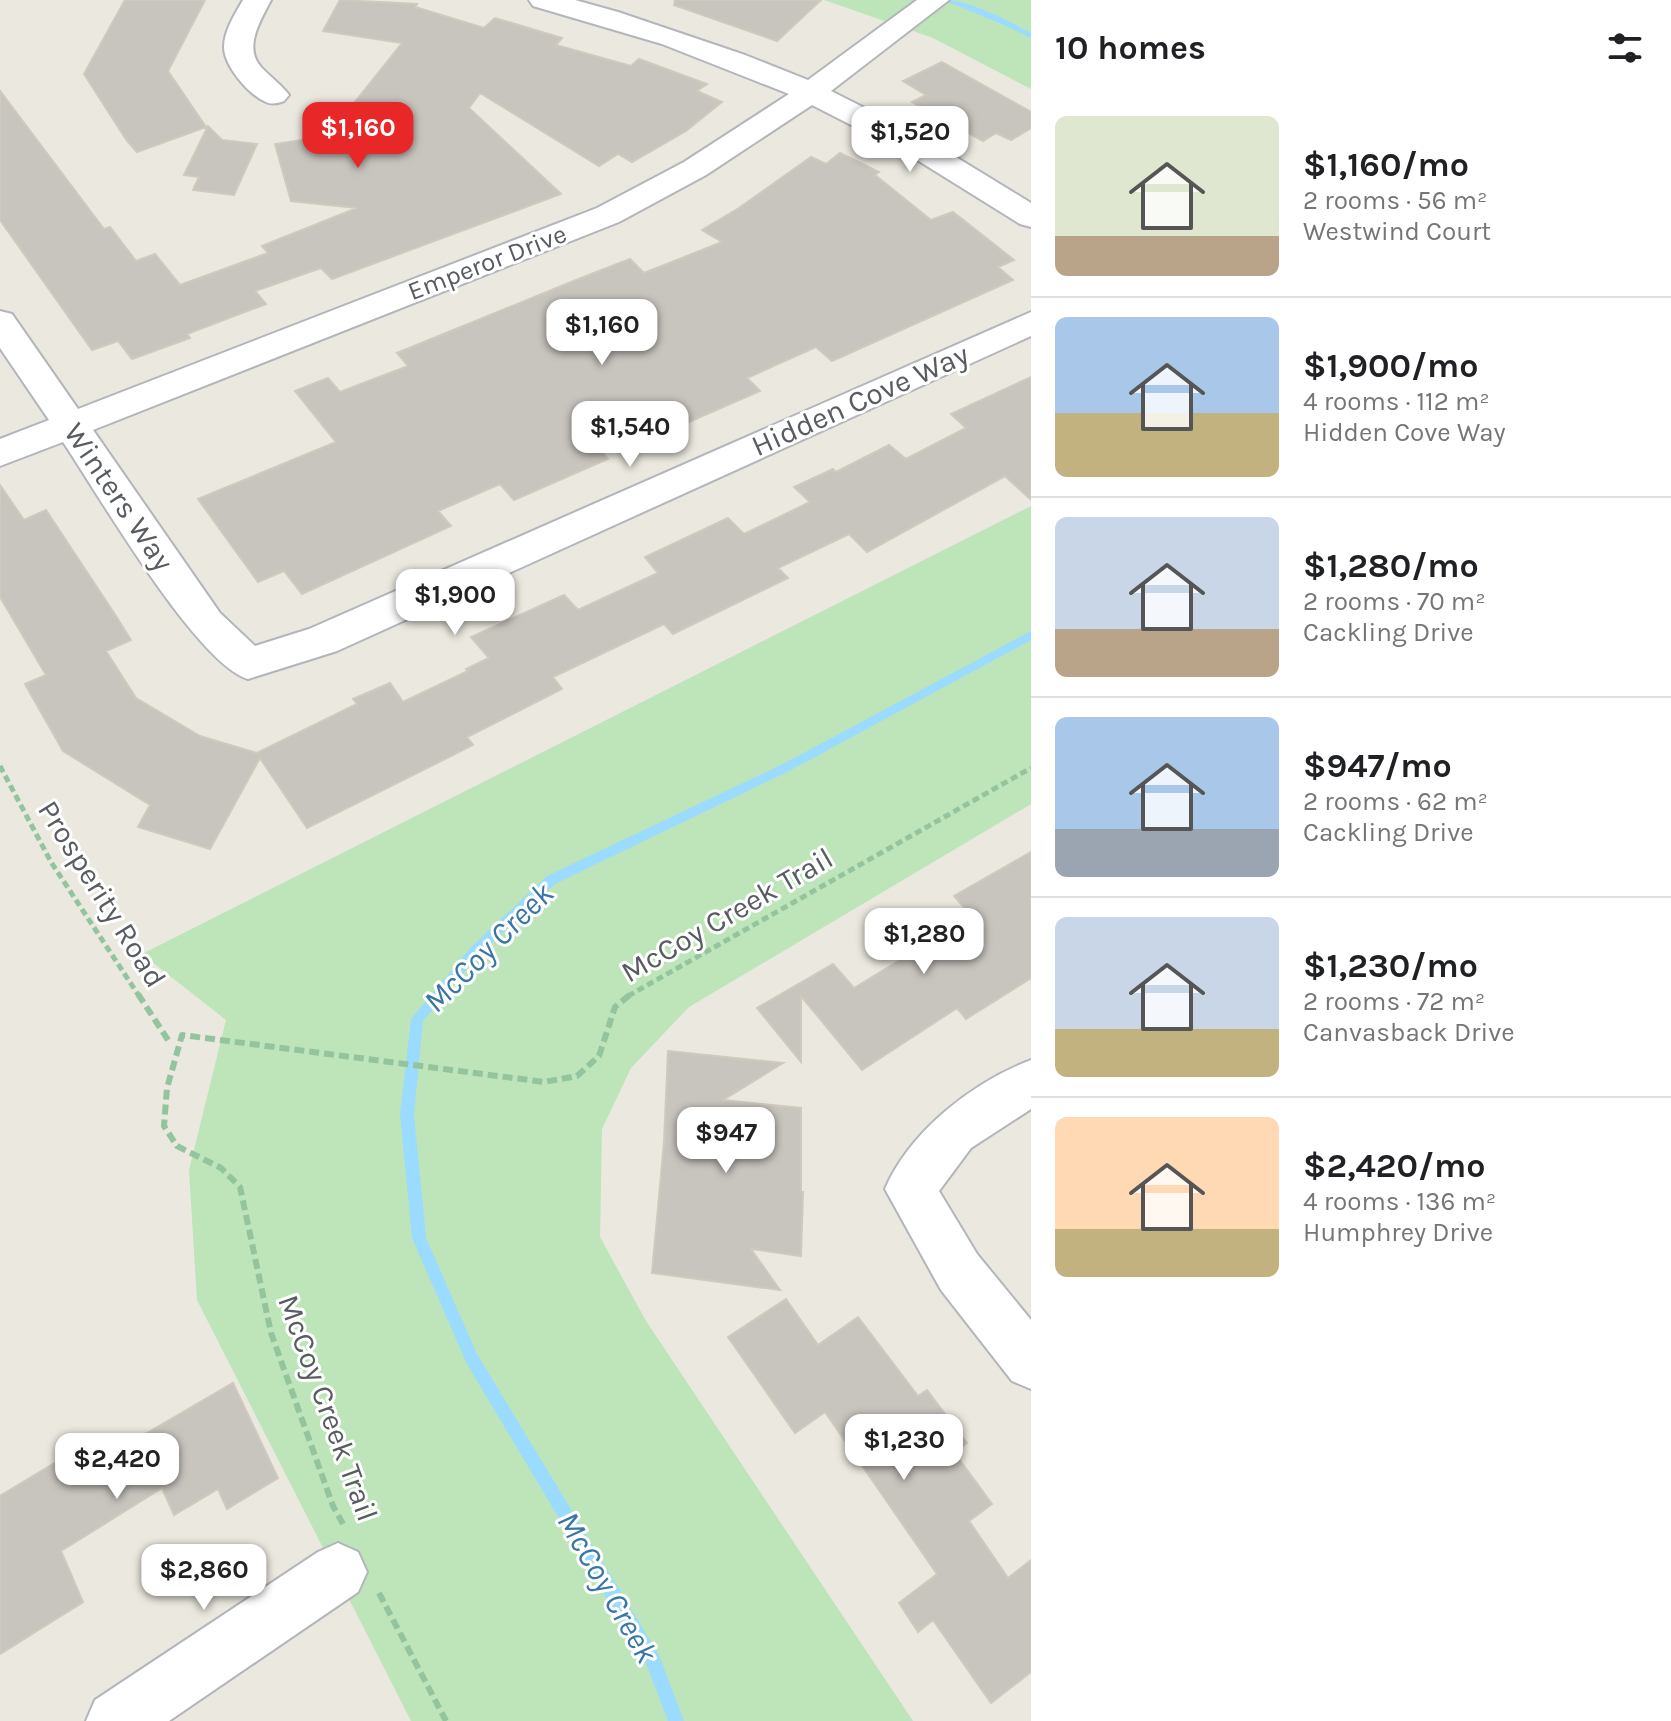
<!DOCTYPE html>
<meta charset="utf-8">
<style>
body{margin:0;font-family:Karla,sans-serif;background:#f6f6f6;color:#202124;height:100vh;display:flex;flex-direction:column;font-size:30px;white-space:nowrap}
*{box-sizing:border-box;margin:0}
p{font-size:26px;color:#757577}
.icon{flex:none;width:44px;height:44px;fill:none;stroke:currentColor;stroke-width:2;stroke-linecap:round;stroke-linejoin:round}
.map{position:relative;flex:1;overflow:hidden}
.sheet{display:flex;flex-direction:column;background:#fff;width:640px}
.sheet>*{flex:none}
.price{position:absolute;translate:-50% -68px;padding:0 18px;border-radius:16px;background:#fff;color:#222;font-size:26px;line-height:52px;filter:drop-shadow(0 2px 4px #0008)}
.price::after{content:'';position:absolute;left:50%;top:48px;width:24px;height:18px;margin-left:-12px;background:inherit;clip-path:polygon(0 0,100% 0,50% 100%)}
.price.active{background:#e82828;color:#fff}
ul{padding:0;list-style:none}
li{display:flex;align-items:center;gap:24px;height:200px;padding:0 24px}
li+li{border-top:2px solid #e0e0e0}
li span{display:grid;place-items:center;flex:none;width:224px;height:160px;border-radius:12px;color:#555}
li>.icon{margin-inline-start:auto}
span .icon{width:96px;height:96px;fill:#fffc;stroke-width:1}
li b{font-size:34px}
h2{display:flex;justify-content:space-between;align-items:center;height:96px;padding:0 24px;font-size:34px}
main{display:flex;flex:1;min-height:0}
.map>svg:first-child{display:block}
.green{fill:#bee4ba}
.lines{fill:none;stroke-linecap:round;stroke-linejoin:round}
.stream{fill:#9bdbff;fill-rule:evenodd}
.building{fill:#c8c4be;stroke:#d0c9bd;stroke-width:2}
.minor-casing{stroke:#b2b6ba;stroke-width:4}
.path-far1{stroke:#94c49e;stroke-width:5;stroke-dasharray:7 4;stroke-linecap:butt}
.path{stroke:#94c49e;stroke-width:6;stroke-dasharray:10 5;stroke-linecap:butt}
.minor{fill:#fff;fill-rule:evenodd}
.labels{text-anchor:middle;stroke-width:6;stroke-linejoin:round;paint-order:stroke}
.far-street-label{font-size:26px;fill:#585c60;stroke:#fff}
.street-label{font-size:30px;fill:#585c60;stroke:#fff}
.water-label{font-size:32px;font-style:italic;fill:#3876a7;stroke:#fff}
</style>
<main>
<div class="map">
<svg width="1031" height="1721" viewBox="0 0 1031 1721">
<rect width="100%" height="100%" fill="#ebe8df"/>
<!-- green -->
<path class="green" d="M 824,0 L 1031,0 L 1031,89 L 933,38 Z
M 1031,506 L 1031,804 L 689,1007 L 631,1068 L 602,1129 L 600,1237 L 646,1321 L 913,1721 L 411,1721 L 197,1300 L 189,1170 L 226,1020 L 142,954 Z"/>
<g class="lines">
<!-- stream -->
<path class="stream" d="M 943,0 C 970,0 1007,20 1031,33 L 1031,38 L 1002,24 Z
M 1031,631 L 1031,640 L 791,770 L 555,884 L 478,956 L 423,1021 L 414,1114 L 426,1238 L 477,1354 L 659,1655 L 684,1721 L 668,1721 L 647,1666 L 467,1364 L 412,1238 L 400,1114 L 411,1019 L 470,948 L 547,876 L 783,764 Z"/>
</g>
<!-- building -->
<path class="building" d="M 125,0 L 205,0 L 168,71 L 206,127 L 137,152 L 127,141 L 84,74 Z
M 340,0 L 417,4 L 415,7 L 484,28 L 495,18 L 562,38 L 556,45 L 631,66 L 639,59 L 707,84 L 697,91 L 722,102 L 686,131 L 632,162 L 618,154 L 599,166 L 480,93 L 469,108 L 561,194 L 332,279 L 321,268 L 255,291 L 266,304 L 187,334 L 190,338 L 132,359 L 118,341 L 92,350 L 0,220 L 0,91 L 104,229 L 110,227 L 136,261 L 155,254 L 180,285 L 268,253 L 262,246 L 357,208 L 291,201 L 275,144 L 323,137 L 334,128 L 402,43 L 323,31 Z
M 675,0 L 821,0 L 777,41 L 674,5 Z
M 942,62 L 1031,112 L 1031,128 L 1011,140 L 996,133 L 983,141 L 912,102 L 926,95 L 903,81 Z
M 208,126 L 222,140 L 257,144 L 234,195 L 193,190 L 199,177 L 184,175 Z
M 840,153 L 879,172 L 875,175 L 931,220 L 953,212 L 1014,260 L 998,267 L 1013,280 L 832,361 L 816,347 L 747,378 L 760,391 L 682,425 L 670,413 L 595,444 L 608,459 L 514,500 L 500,484 L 438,511 L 451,526 L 302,594 L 284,571 L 258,582 L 198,499 L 336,442 L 295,391 L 328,378 L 340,392 L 408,366 L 397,353 L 576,280 L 630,259 L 644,273 L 722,242 L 702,230 L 739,208 L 811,157 L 826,164 Z
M 1031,377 L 1031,500 L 1005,476 L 867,552 L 849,534 L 778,568 L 788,578 L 673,634 L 664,624 L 553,677 L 562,689 L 467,737 L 473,745 L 307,828 L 260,758 L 210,849 L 138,827 L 150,805 L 63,751 L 25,684 L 46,675 L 0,597 L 0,485 L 24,520 L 46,510 L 114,613 L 131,640 L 106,651 L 136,698 L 200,736 L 257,753 L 357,704 L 353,699 L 390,683 L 403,702 L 468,671 L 466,669 L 489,658 L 471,637 L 564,595 L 578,610 L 658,573 L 645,557 L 728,518 L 744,534 L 810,502 L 794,487 L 833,469 L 836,472 L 889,445 L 906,459 L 966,428 L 951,414 Z
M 1031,852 L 1031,978 L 966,1019 L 957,1008 L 862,1070 L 801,996 L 801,1062 L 757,1008 L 833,964 L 854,988 L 972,916 L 954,896 Z
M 668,1051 L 783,1063 L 723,1100 L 801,1108 L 801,1192 L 803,1192 L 801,1256 L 751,1249 L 780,1290 L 652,1273 L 664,1142 Z
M 786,1299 L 818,1345 L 858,1317 L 918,1396 L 927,1390 L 967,1443 L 954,1452 L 992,1504 L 969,1521 L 1008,1578 L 1031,1560 L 1031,1672 L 991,1703 L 933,1620 L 918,1632 L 899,1603 L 937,1574 L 825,1412 L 795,1433 L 728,1337 Z
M 233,1383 L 278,1478 L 227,1509 L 218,1489 L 174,1515 L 162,1488 L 61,1551 L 83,1602 L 0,1654 L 0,1496 L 83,1446 L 92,1465 Z"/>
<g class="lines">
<defs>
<path id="minor" d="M 243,0 L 271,0 C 261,20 243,47 261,67 C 270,77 281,84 289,95 L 284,101 C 278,103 272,105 266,102 C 249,95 224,66 224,47 C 224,31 235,14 243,0 Z
M 529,0 L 575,0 L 618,12 L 745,55 L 808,80 L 917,0 L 949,0 L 831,91 L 928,140 L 1031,203 L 1031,227 L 1020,224 L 906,153 L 812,105 L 706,175 L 619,222 L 93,430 L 220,613 L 255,646 L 309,629 L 1031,312 L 1031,336 L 337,651 L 248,679 C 196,663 98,494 63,442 L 0,466 L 0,439 L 49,420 L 0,348 L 0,311 L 12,314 L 78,409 L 597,208 L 684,162 L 789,94 L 662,44 L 533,6 Z
M 1031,1060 L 1031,1109 L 971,1148 L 939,1191 L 977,1254 L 1031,1320 L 1031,1389 L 1012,1381 L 941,1290 L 885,1189 C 910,1131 973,1082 1031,1060 Z
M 338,1543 L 358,1552 L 367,1572 L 358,1592 L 169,1721 L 86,1721 L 95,1700 L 318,1552 Z"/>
</defs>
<!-- minor casing -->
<use href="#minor" class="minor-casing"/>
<!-- path-far1 -->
<path class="path-far1" d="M 0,766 L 51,862 L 139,996
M 628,996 L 1031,768"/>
<!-- path -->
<path class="path" d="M 138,994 L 170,1043
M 343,1524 L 333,1506 L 271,1333 L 240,1187 L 221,1168 L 177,1146 L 164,1126 L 167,1088 L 182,1035 L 544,1082 L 577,1076 L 599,1056 L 615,1007 L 631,994
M 379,1593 L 446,1721"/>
<!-- minor -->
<use href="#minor" class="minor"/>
</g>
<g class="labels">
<!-- far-street labels -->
<g class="far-street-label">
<text transform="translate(487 262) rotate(-21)" y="9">Emperor Drive</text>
</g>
<!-- street labels -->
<g class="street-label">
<text transform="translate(860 400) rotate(-24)" y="10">Hidden Cove Way</text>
<text transform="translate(119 497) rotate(56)" y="10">Winters Way</text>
<text transform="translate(102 894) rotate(58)" y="10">Prosperity Road</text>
<text transform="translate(727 915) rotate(-30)" y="10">McCoy Creek Trail</text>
<text transform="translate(328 1408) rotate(70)" y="10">McCoy Creek Trail</text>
</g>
<!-- water labels -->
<g class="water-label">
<text transform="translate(488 947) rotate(-45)" y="11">McCoy Creek</text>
<text transform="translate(608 1587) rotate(60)" y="11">McCoy Creek</text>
</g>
</g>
</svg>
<b class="price active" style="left:358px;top:170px">$1,160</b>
<b class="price" style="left:910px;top:174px">$1,520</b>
<b class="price" style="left:602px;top:367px">$1,160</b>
<b class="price" style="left:630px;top:469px">$1,540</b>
<b class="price" style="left:455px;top:637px">$1,900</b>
<b class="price" style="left:924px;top:976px">$1,280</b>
<b class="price" style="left:726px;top:1175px">$947</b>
<b class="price" style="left:904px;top:1482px">$1,230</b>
<b class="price" style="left:117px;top:1501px">$2,420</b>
<b class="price" style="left:204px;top:1612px">$2,860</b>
</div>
<section class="sheet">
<h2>10 homes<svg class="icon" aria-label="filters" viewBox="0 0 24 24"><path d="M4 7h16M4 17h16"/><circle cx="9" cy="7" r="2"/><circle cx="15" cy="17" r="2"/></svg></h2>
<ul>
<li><span style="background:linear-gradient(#dfe7d0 75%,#b9a48a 0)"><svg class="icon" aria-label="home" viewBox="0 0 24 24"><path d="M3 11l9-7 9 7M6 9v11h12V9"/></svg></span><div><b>$1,160/mo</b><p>2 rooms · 56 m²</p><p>Westwind Court</p></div></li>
<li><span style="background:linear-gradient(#a9c7e8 60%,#c2b280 0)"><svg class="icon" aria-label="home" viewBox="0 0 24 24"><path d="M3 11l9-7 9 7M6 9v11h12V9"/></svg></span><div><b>$1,900/mo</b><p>4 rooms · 112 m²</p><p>Hidden Cove Way</p></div></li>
<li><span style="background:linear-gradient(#c9d6e8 70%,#b9a48a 0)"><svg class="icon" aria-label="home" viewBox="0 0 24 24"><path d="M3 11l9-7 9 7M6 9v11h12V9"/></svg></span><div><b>$1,280/mo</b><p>2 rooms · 70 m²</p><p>Cackling Drive</p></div></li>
<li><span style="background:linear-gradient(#a9c7e8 70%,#9aa5b1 0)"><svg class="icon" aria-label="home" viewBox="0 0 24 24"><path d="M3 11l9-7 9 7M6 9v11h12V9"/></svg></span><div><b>$947/mo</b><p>2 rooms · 62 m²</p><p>Cackling Drive</p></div></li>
<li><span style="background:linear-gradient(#c9d6e8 70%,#c2b280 0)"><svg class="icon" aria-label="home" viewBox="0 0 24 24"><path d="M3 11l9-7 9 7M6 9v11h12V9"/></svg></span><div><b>$1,230/mo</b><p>2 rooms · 72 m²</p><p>Canvasback Drive</p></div></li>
<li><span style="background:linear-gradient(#ffd9b3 70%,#c2b280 0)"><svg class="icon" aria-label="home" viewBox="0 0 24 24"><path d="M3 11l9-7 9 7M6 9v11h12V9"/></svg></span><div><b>$2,420/mo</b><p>4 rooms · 136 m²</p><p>Humphrey Drive</p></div></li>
</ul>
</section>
</main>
